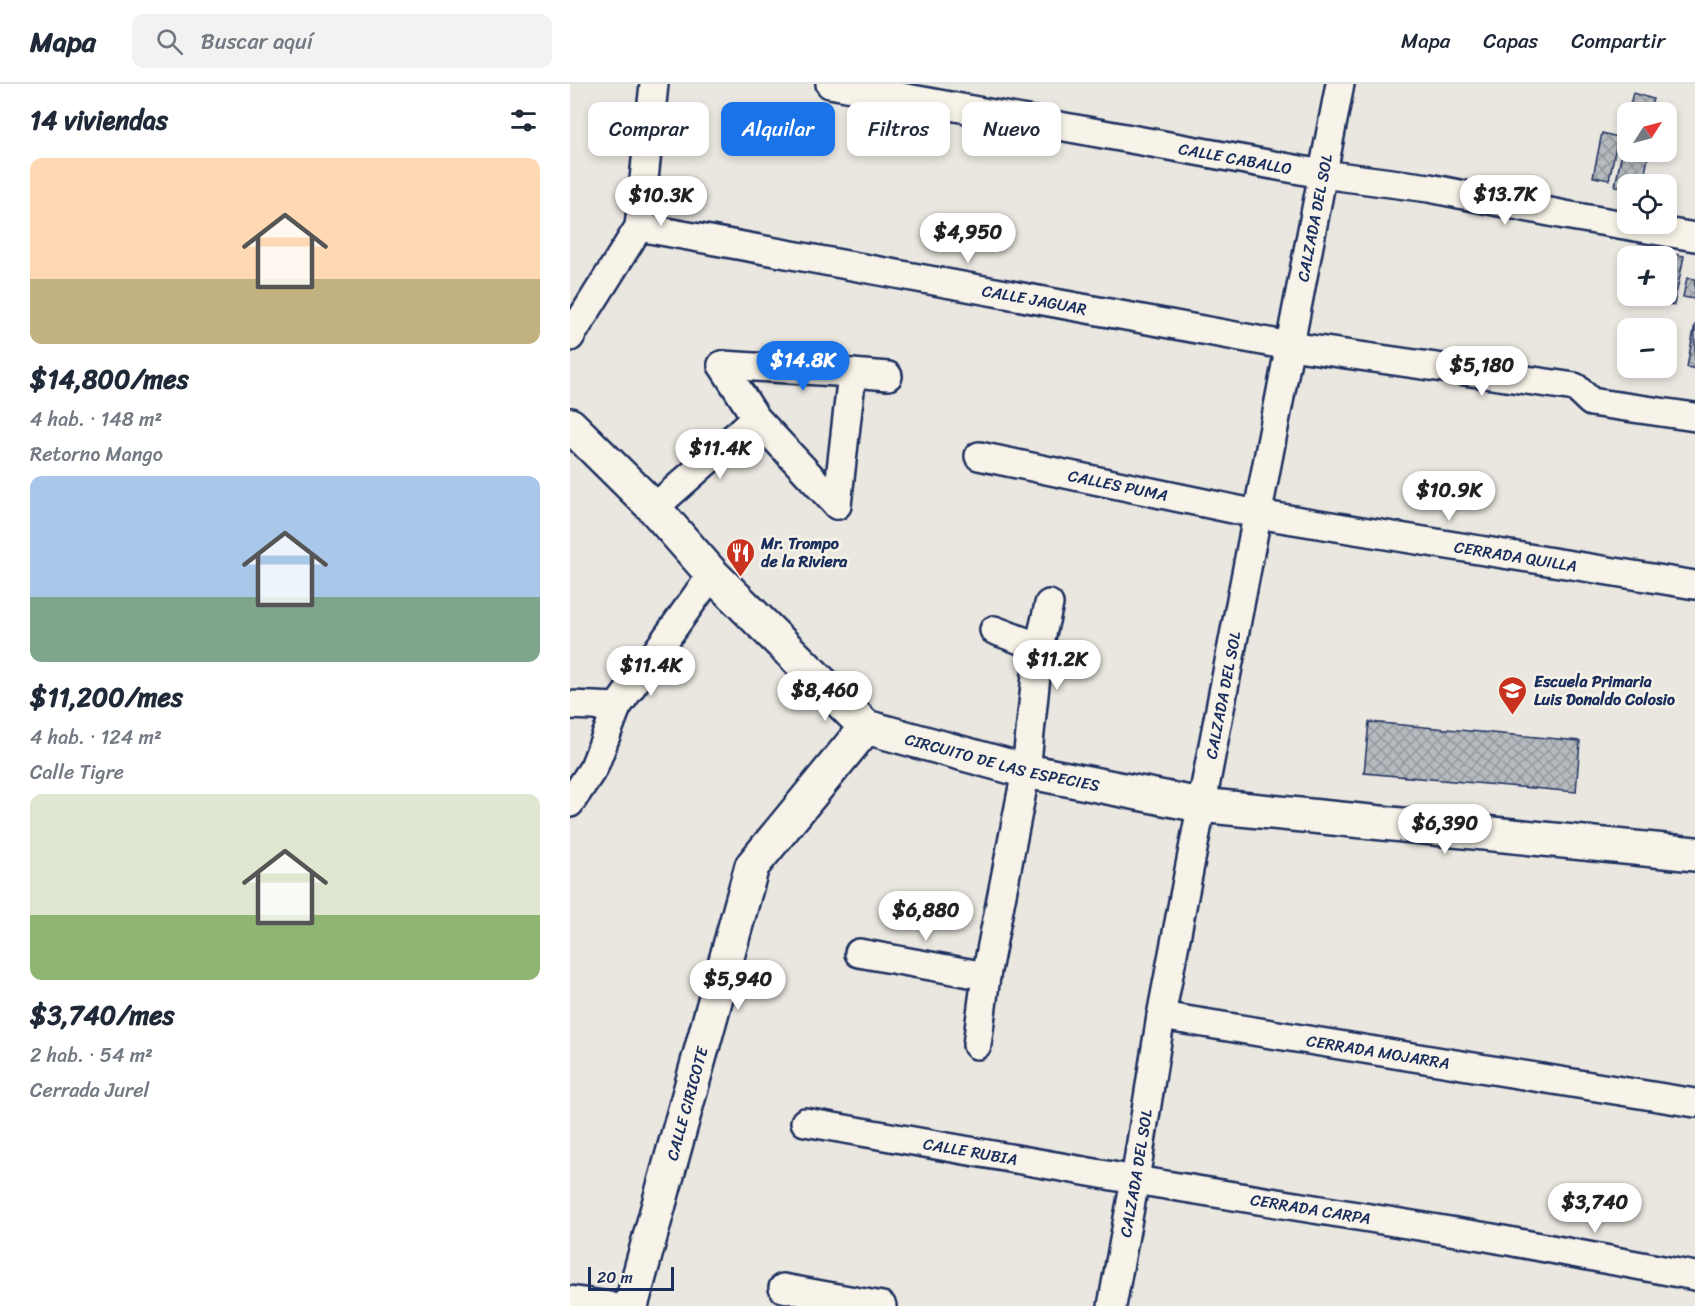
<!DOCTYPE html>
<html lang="es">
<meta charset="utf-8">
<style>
body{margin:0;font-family:Sriracha,sans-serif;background:#f2f2f3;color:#1f2937;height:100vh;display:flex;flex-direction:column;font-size:22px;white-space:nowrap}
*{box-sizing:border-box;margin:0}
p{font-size:20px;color:#747a83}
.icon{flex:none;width:33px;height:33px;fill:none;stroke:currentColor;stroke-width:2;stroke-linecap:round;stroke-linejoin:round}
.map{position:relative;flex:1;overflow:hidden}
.drawer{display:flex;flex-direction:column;background:#fff;width:570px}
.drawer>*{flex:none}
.guide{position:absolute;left:18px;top:18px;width:570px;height:54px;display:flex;gap:12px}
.needle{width:39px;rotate:54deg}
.fabs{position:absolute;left:1047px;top:18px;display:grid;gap:12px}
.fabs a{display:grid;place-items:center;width:60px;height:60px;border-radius:12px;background:#fff;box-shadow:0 3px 9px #0003;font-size:30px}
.scale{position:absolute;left:18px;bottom:15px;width:86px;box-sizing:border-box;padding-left:6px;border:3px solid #1b2f5e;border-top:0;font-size:16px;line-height:21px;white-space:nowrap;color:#1b2f5e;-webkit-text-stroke:4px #f7f3e8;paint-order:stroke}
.price{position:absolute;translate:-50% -51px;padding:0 14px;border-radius:21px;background:#fff;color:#222;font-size:20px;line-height:39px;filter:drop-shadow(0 2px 3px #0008)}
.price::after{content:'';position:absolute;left:50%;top:36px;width:18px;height:14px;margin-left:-9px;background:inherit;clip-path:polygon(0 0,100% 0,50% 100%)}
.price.on{background:#1a73e8;color:#fff}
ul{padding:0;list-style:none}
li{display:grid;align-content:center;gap:12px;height:318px;padding:0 30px}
li span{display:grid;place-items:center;height:186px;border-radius:12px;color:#555}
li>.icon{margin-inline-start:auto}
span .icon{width:108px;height:108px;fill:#fffc;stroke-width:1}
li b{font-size:26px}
h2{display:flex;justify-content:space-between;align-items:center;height:72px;padding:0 30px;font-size:26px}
.tag{padding:0 21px;border-radius:12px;background:#fff;box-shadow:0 3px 9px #0003;font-size:21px;line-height:54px}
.tag.on{background:#1a73e8;color:#fff}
header{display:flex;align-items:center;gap:36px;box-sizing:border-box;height:84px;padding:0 30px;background:#fff;border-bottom:2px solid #e0e1e3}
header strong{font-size:28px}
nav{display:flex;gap:33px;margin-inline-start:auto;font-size:21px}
.search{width:420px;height:54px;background:#f2f2f3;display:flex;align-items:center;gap:15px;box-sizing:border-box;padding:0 21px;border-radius:12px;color:#747a83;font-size:22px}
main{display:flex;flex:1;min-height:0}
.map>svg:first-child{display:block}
.building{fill:url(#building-cross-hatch);stroke:#1b2f5e;stroke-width:1.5}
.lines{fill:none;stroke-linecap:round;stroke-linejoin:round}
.minor-casing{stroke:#1b2f5e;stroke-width:32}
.tertiary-casing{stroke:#1b2f5e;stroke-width:38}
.minor{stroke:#f7f3e8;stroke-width:27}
.tertiary{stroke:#f7f3e8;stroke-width:33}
.labels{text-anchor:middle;stroke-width:5;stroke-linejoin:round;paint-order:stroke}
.street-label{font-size:16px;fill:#1b2f5e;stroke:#f7f3e8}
.poi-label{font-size:16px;font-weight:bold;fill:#1b2f5e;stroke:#f7f3e8;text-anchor:start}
</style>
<header>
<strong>Mapa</strong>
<div class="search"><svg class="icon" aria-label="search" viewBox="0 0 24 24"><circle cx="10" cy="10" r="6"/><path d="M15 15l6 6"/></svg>Buscar aquí</div>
<nav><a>Mapa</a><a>Capas</a><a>Compartir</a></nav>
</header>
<main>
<section class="drawer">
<h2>14 viviendas<svg class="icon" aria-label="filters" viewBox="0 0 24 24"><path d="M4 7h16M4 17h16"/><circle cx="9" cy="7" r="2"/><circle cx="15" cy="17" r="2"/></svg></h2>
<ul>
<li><span style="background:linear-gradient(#ffd9b3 65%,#c2b280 0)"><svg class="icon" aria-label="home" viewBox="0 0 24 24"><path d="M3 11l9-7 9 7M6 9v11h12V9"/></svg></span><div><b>$14,800/mes</b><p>4 hab. · 148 m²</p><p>Retorno Mango</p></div></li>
<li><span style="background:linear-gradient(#a9c7e8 65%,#7fa58c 0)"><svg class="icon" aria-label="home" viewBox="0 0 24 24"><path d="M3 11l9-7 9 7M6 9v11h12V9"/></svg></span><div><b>$11,200/mes</b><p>4 hab. · 124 m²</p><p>Calle Tigre</p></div></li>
<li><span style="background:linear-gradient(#dfe7d0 65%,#8fb573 0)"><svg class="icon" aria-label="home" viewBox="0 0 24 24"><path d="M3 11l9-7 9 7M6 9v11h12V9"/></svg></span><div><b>$3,740/mes</b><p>2 hab. · 54 m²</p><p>Cerrada Jurel</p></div></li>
</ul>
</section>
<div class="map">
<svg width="1125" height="1222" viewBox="0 0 1125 1222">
<defs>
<pattern id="building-cross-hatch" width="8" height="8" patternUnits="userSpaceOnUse" patternTransform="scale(1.5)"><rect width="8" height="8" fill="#b6babf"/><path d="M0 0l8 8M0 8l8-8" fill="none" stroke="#93989e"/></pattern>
</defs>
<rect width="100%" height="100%" fill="#eae7e0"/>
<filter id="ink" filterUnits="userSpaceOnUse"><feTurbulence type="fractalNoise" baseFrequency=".0167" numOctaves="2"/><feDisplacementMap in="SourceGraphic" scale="12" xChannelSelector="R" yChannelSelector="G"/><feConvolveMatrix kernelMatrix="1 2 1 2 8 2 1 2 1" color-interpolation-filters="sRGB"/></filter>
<g filter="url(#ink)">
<!-- building -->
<path class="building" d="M 1063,9 L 1083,15 L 1079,28 L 1058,28 Z
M 1032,49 L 1048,53 L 1039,96 L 1023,93 Z
M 1055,54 L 1058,54 L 1058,68 L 1079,68 L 1073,100 L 1058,100 L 1058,104 L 1045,102 Z
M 1094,168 L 1114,172 L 1104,221 L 1084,218 L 1085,212 L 1096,212 L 1096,172 L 1093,172 Z
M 1117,194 L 1125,195 L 1125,215 L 1113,213 Z
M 1125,240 L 1125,285 L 1117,283 Z
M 799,638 L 1010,657 L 1006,708 L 794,689 Z"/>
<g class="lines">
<defs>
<g id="minor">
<path id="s1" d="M 260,0 L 752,90 L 859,104 L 995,131 L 1125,153"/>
<path id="s2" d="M 69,143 L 720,262 L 1005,303 L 1021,318 L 1125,333"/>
<path d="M 0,253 L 69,143 L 84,0"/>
<path d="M 152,281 L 186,334 L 267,421"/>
<path d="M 152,281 L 282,289 L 318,292"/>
<path id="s3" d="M 409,372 L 687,430 L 1125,501"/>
<path d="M 267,421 L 282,289"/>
<path d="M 84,424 L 186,334"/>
<path d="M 424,546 L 469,563"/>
<path d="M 0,621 L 47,623"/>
<path d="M 0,719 L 24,683 L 47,623 L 142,490"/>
<path d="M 289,869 L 416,892"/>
<path id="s4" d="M 591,932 L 1125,1019"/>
<path d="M 407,961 L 416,892 L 456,687 L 469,563 L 479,520"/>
<path id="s5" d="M 235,1038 L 565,1096 L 917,1153 L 1125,1192"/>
<path d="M 213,1204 L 312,1222"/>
<path d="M 0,1216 L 40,1222"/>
<path id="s6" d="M 542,1222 L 565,1096 L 591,932 L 770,0"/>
</g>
<g id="tertiary">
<path id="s7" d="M 0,341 L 84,424 L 142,490 L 296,643 L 456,687 L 630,721 L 1125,770"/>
<path id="s8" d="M 61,1222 L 182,782 L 296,643"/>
</g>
</defs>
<!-- minor casing -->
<use href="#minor" class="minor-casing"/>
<!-- tertiary casing -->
<use href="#tertiary" class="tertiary-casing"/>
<!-- minor -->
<use href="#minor" class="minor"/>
<!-- tertiary -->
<use href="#tertiary" class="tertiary"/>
</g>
</g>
<!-- icons -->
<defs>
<symbol id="restaurant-pin" viewBox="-11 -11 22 30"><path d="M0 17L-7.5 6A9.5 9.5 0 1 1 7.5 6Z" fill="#c8321e" stroke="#f7f3e8"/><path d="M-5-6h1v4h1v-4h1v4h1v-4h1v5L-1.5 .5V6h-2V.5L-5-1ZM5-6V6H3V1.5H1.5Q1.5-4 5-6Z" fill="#fff"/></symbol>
<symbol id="school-pin" viewBox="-11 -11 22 30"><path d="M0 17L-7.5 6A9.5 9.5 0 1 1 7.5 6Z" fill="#c8321e" stroke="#f7f3e8"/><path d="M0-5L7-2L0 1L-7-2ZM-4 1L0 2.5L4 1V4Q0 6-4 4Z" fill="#fff"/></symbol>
</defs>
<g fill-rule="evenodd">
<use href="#restaurant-pin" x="154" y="452" width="33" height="45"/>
<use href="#school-pin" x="926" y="590" width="33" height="45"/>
</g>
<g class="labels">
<!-- street labels -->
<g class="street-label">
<text dy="6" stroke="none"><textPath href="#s1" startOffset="412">CALLE CABALLO</textPath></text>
<text dy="6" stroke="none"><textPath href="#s6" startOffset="1107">CALZADA DEL SOL</textPath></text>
<text dy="6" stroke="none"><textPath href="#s2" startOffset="402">CALLE JAGUAR</textPath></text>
<text dy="6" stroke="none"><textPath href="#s3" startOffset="142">CALLES PUMA</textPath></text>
<text dy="6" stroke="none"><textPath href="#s3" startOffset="546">CERRADA QUILLA</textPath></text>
<text dy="6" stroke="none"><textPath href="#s6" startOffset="621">CALZADA DEL SOL</textPath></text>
<text dy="6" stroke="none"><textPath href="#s7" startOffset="564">CIRCUITO DE LAS ESPECIES</textPath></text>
<text dy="6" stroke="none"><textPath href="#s4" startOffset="220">CERRADA MOJARRA</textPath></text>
<text dy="6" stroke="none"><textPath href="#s8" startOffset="210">CALLE CIRICOTE</textPath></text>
<text dy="6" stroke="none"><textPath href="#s5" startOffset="168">CALLE RUBIA</textPath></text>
<text dy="6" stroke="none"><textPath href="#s6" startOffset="135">CALZADA DEL SOL</textPath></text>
<text dy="6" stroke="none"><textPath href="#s5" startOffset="513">CERRADA CARPA</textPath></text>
</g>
<!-- poi labels -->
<g class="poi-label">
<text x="191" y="465">Mr. Trompo<tspan x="191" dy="18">de la Riviera</tspan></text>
<text x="964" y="603">Escuela Primaria<tspan x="964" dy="18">Luis Donaldo Colosio</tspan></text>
</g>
</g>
</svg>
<div class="fabs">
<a><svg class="needle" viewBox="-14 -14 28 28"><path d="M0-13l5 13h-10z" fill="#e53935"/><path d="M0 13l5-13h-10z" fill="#747a83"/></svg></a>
<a><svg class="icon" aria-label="locate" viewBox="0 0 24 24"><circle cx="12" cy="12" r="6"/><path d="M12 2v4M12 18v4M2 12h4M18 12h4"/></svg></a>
<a>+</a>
<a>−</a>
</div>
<div class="scale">20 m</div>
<b class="price" style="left:935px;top:142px">$13.7K</b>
<b class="price" style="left:91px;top:143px">$10.3K</b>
<b class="price" style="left:398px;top:180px">$4,950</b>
<b class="price on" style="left:233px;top:308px">$14.8K</b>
<b class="price" style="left:912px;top:313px">$5,180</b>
<b class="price" style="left:150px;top:396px">$11.4K</b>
<b class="price" style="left:879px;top:438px">$10.9K</b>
<b class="price" style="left:487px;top:607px">$11.2K</b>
<b class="price" style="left:81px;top:613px">$11.4K</b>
<b class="price" style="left:255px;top:638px">$8,460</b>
<b class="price" style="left:875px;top:771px">$6,390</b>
<b class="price" style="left:356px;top:858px">$6,880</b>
<b class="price" style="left:168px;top:927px">$5,940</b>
<b class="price" style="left:1025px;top:1150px">$3,740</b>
<div class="guide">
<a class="tag">Comprar</a>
<a class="tag on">Alquilar</a>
<a class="tag">Filtros</a>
<a class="tag">Nuevo</a>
</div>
</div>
</main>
